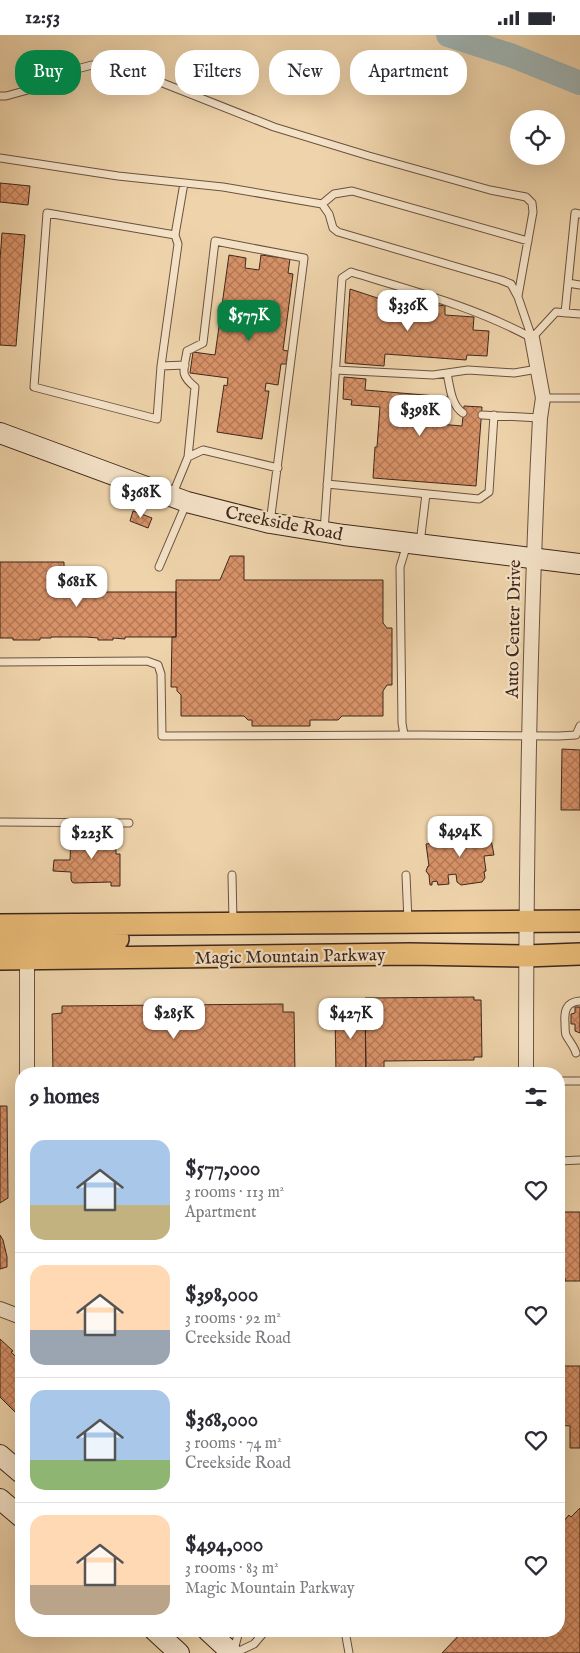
<!DOCTYPE html>
<meta charset="utf-8">
<style>
body{margin:0;font-family:"IM FELL English",serif;background:#f2f2f3;color:#2b2b33;height:100vh;display:flex;flex-direction:column;font-size:19px;white-space:nowrap}
*{box-sizing:border-box;margin:0}
p{font-size:16px;color:#7c7c81}
.icon{flex:none;width:28px;height:28px;fill:none;stroke:currentColor;stroke-width:2;stroke-linecap:round;stroke-linejoin:round}
.map{position:relative;flex:1;overflow:hidden}
.drawer{position:absolute;left:15px;top:1032px;width:550px;height:570px;display:flex;flex-direction:column;background:#fff;border-radius:20px;box-shadow:0 5px 20px #0002}
.drawer>*{flex:none}
.top-card{position:absolute;left:15px;top:15px;width:550px;height:45px;display:flex;gap:10px}
.controls{position:absolute;left:510px;top:75px;display:grid;gap:10px}
.controls a{display:grid;place-items:center;width:55px;height:55px;border-radius:50%;background:#fff;box-shadow:0 5px 20px #0002;font-size:25px}
.price{position:absolute;translate:-50% -42px;padding:0 11px;border-radius:10px;background:#fff;color:#222;font-size:16px;line-height:32px;filter:drop-shadow(0 1px 2px #0008)}
.price::after{content:'';position:absolute;left:50%;top:30px;width:15px;height:11px;margin-left:-8px;background:inherit;clip-path:polygon(0 0,100% 0,50% 100%)}
.price.on{background:#0b8043;color:#fff}
ul{padding:0;list-style:none}
li{display:flex;align-items:center;gap:15px;height:125px;padding:0 15px}
li+li{border-top:1px solid #e1e1e2}
li span{display:grid;place-items:center;flex:none;width:140px;height:100px;border-radius:15px;color:#555}
li>.icon{margin-inline-start:auto}
span .icon{width:60px;height:60px;fill:#fffc;stroke-width:1}
li b{font-size:21px}
h2{display:flex;justify-content:space-between;align-items:center;height:60px;padding:0 15px;font-size:21px}
.pill{padding:0 18px;border-radius:20px;background:#fff;box-shadow:0 5px 20px #0002;font-size:18px;line-height:45px}
.pill.on{background:#0b8043;color:#fff}
.status{display:flex;justify-content:space-between;align-items:center;height:35px;padding:0 25px;background:#fff;direction:ltr}
.status svg{height:14px;fill:currentColor}
.map>svg:first-child{display:block}
.lines{fill:none;stroke-linecap:round;stroke-linejoin:round}
.river{stroke:#9fb5b5;stroke-width:24}
.building{fill:url(#building-cross-hatch);stroke:#3f271c}
.lane-casing{stroke:#6b5240;stroke-width:9}
.street-casing{stroke:#6b5240;stroke-width:16}
.secondary-casing{stroke:#3f271c;stroke-width:22}
.primary-casing{stroke:#3f271c;stroke-width:24}
.lane{stroke:#f5e3c8;stroke-width:7}
.street{stroke:#f5e3c8;stroke-width:14}
.secondary{stroke:#f5e3c8;stroke-width:20}
.primary{stroke:#e8ba76;stroke-width:21}
.labels{text-anchor:middle;stroke-width:4.5;stroke-linejoin:round;paint-order:stroke}
.street-label{font-size:18px;fill:#3f271c;stroke:#f5e3c8}
</style>
<div class="status"><b>12:53</b><svg viewBox="0 0 49 12"><path d="M0 12V9h3v3zM5 12V6h3v6zM10 12V3h3v9zM15 12V0h3v12zM26 1h20v11H26zM47 4h2v5h-2z"/></svg></div>
<div class="map">
<svg width="580" height="1618" viewBox="0 0 580 1618">
<defs>
<pattern id="building-cross-hatch" width="8" height="8" patternUnits="userSpaceOnUse" patternTransform="scale(1.25)"><rect width="8" height="8" fill="#da9369"/><path d="M0 0l8 8M0 8l8-8" fill="none" stroke="#b27856"/></pattern>
</defs>
<rect width="100%" height="100%" fill="#efd4ab"/>
<filter id="stains"><feTurbulence type="fractalNoise" baseFrequency=".004" numOctaves="4"/><feColorMatrix values="0 0 0 0 .2 0 0 0 0 .09 0 0 0 0 .02 0 0 0 .5 -.17"/></filter>
<radialGradient id="worn" r=".72"><stop offset=".6" stop-color="#630" stop-opacity="0"/><stop offset="1" stop-color="#630" stop-opacity=".3"/></radialGradient>
<g class="lines">
<!-- river -->
<path class="river" d="M 448,0 L 510,20 L 580,48"/>
</g>
<!-- building -->
<path class="building" d="M 0,148 L 30,151 L 28,170 L 0,167 Z
M 2,198 L 25,200 L 16,311 L 0,310 L 0,225 Z
M 229,220 L 246,223 L 245,233 L 259,235 L 261,220 L 290,224 L 288,238 L 293,239 L 283,315 L 288,316 L 286,329 L 281,329 L 278,350 L 266,348 L 265,356 L 269,356 L 262,404 L 217,397 L 224,350 L 227,351 L 228,343 L 190,338 L 193,317 L 215,320 Z
M 350,254 L 411,274 L 410,278 L 425,279 L 426,268 L 445,271 L 445,280 L 474,282 L 473,295 L 489,296 L 487,321 L 467,320 L 466,325 L 385,319 L 384,331 L 345,328 Z
M 344,342 L 366,344 L 365,355 L 448,362 L 447,377 L 440,376 L 439,389 L 462,391 L 464,371 L 482,372 L 476,451 L 373,443 L 375,412 L 377,412 L 380,372 L 351,370 L 352,365 L 343,364 Z
M 133,476 L 152,483 L 148,493 L 130,486 Z
M 230,521 L 244,521 L 244,545 L 383,545 L 383,588 L 387,593 L 392,593 L 392,650 L 387,650 L 383,656 L 383,681 L 342,681 L 338,685 L 310,685 L 310,691 L 252,691 L 252,685 L 248,685 L 244,681 L 181,681 L 181,660 L 177,656 L 177,652 L 171,652 L 172,602 L 176,602 L 176,545 L 220,545 Z
M 0,527 L 64,527 L 64,557 L 176,557 L 176,602 L 125,602 L 125,604 L 113,603 L 113,605 L 98,605 L 98,603 L 86,602 L 51,602 L 51,603 L 40,603 L 40,605 L 13,605 L 13,603 L 0,603 Z
M 562,714 L 580,715 L 580,775 L 561,775 Z
M 489,794 L 494,820 L 484,821 L 486,836 L 484,837 L 485,843 L 482,847 L 461,850 L 457,847 L 456,839 L 448,840 L 449,849 L 438,850 L 437,846 L 432,847 L 432,850 L 430,850 L 429,840 L 426,836 L 428,831 L 429,831 L 426,809 L 444,807 L 443,801 L 456,801 L 455,799 Z
M 74,798 L 98,798 L 98,802 L 116,802 L 116,819 L 120,819 L 120,851 L 111,851 L 111,847 L 74,848 L 72,847 L 71,844 L 71,837 L 53,836 L 54,825 L 70,825 L 71,803 L 74,802 Z
M 474,962 L 474,965 L 481,965 L 482,1022 L 474,1022 L 474,1025 L 384,1026 L 384,1039 L 366,1039 L 365,963 Z
M 283,969 L 283,977 L 294,977 L 295,1039 L 53,1039 L 52,979 L 62,978 L 62,971 Z
M 338,971 L 365,971 L 366,1039 L 336,1039 L 335,979 L 338,979 Z
M 575,972 L 580,972 L 580,998 L 575,996 L 575,989 L 571,989 L 571,979 L 575,978 Z
M 0,1071 L 7,1071 L 8,1163 L 0,1168 Z
M 559,1177 L 580,1177 L 580,1246 L 565,1246 L 565,1243 L 559,1243 Z
M 0,1200 L 3,1205 L 7,1222 L 7,1232 L 0,1234 Z
M 0,1304 L 13,1316 L 11,1317 L 16,1322 L 21,1317 L 21,1383 L 0,1362 Z
M 559,1331 L 580,1331 L 580,1413 L 570,1413 L 570,1391 L 559,1390 Z
M 580,1473 L 580,1618 L 442,1618 L 463,1596 L 559,1596 L 559,1491 L 569,1480 L 571,1482 Z"/>
<g class="lines">
<defs>
<path id="lane" d="M 0,61 L 6,61 L 35,53 L 77,34 L 92,30 L 106,30 L 155,45 L 274,92 L 369,121 L 490,155 L 526,162 L 532,168 L 533,177 L 518,261
M 0,123 L 118,141 L 223,152 L 322,169 L 329,179 L 333,193 L 338,197 L 501,245 L 511,249 L 518,262 L 532,303
M 322,169 L 334,159 L 352,156 L 528,206
M 175,200 L 47,178 L 34,352 L 157,384 L 161,331 L 178,209 L 175,200 L 184,148
M 568,248 L 580,250
M 565,278 L 575,178 L 580,179
M 532,303 L 556,277 L 580,279
M 161,331 L 185,330
M 335,335 L 433,340 L 468,335 L 514,338 L 538,334
M 447,338 C 450,352 451,370 463,378
M 543,363 L 580,363
M 482,380 L 540,383
M 188,422 L 195,352 C 179,339 184,335 187,316 L 203,308 L 215,206 L 304,223 L 270,488
M 327,449 L 479,464 L 489,457 L 494,380
M 172,461 L 188,422 L 203,415 L 278,433
M 324,496 L 342,243 L 351,237 C 413,256 475,272 532,303
M 420,508 L 426,459
M 159,532 L 186,469
M 0,627 L 147,626 L 158,630 L 161,639 L 162,701 L 419,700 L 559,701 L 576,700 L 580,691
M 404,700 L 402,688 L 400,532 L 407,509
M 0,787 L 129,788
M 232,840 L 233,886
M 406,840 L 408,886
M 576,1018 C 574,1011 569,1006 566,1000 C 565,997 565,992 565,988 C 564,976 566,967 580,966
M 559,1046 L 580,1046
M 559,1126 L 580,1125
M 345,1596 L 349,1618
M 386,1596 L 386,1597
M 234,1615 L 239,1596
M 235,1618 L 254,1609 L 265,1596"/>
<path id="street" d="M 27,924 L 27,1039
M 526,1039 C 526,820 529,601 540,383 L 543,363 L 532,303
M 0,1274 L 21,1282"/>
<path id="secondary" d="M 0,398 L 187,467 L 270,488 L 344,500 L 580,529
M 0,1420 L 21,1438
M 0,1464 L 21,1482
M 155,1596 L 179,1618
M 208,1596 L 232,1618"/>
<path id="primary" d="M 0,890 L 580,886
M 0,909 C 17,908 20,905 27,890
M 0,924 L 410,919 L 526,921 L 580,919
M 27,924 C 30,918 33,912 40,909 C 54,902 100,904 118,904"/>
</defs>
<!-- lane casing -->
<use href="#lane" class="lane-casing"/>
<!-- street casing -->
<use href="#street" class="street-casing"/>
<!-- secondary casing -->
<use href="#secondary" class="secondary-casing"/>
<!-- primary casing -->
<use href="#primary" class="primary-casing"/>
<!-- lane -->
<use href="#lane" class="lane"/>
<!-- street -->
<use href="#street" class="street"/>
<!-- secondary -->
<use href="#secondary" class="secondary"/>
<!-- primary -->
<use href="#primary" class="primary"/>
</g>
<g class="labels">
<!-- street labels -->
<g class="street-label">
<text transform="translate(284 488) rotate(11)" y="6">Creekside Road</text>
<text transform="translate(513 594) rotate(-89)" y="6">Auto Center Drive</text>
<text transform="translate(290 921) rotate(-1)" y="6">Magic Mountain Parkway</text>
</g>
</g>
<rect width="100%" height="100%" filter="url(#stains)"/>
<rect width="100%" height="100%" fill="url(#worn)"/>
</svg>
<div class="controls">
<a><svg class="icon" aria-label="locate" viewBox="0 0 24 24"><circle cx="12" cy="12" r="6"/><path d="M12 2v4M12 18v4M2 12h4M18 12h4"/></svg></a>
</div>
<b class="price" style="left:408px;top:297px">$336K</b>
<b class="price on" style="left:249px;top:307px">$577K</b>
<b class="price" style="left:420px;top:402px">$398K</b>
<b class="price" style="left:141px;top:484px">$368K</b>
<b class="price" style="left:77px;top:573px">$681K</b>
<b class="price" style="left:460px;top:823px">$494K</b>
<b class="price" style="left:92px;top:825px">$223K</b>
<b class="price" style="left:174px;top:1005px">$285K</b>
<b class="price" style="left:351px;top:1005px">$427K</b>
<div class="top-card">
<a class="pill on">Buy</a>
<a class="pill">Rent</a>
<a class="pill">Filters</a>
<a class="pill">New</a>
<a class="pill">Apartment</a>
</div>
<section class="drawer">
<h2>9 homes<svg class="icon" aria-label="filters" viewBox="0 0 24 24"><path d="M4 7h16M4 17h16"/><circle cx="9" cy="7" r="2"/><circle cx="15" cy="17" r="2"/></svg></h2>
<ul>
<li><span style="background:linear-gradient(#a9c7e8 65%,#c2b280 0)"><svg class="icon" aria-label="home" viewBox="0 0 24 24"><path d="M3 11l9-7 9 7M6 9v11h12V9"/></svg></span><div><b>$577,000</b><p>3 rooms · 113 m²</p><p>Apartment</p></div><svg class="icon" aria-label="heart" viewBox="0 0 24 24"><path d="M12 20l-8-8c-3-5 5-10 8-4 3-6 11-1 8 4z"/></svg></li>
<li><span style="background:linear-gradient(#ffd9b3 65%,#9aa5b1 0)"><svg class="icon" aria-label="home" viewBox="0 0 24 24"><path d="M3 11l9-7 9 7M6 9v11h12V9"/></svg></span><div><b>$398,000</b><p>3 rooms · 92 m²</p><p>Creekside Road</p></div><svg class="icon" aria-label="heart" viewBox="0 0 24 24"><path d="M12 20l-8-8c-3-5 5-10 8-4 3-6 11-1 8 4z"/></svg></li>
<li><span style="background:linear-gradient(#a9c7e8 70%,#8fb573 0)"><svg class="icon" aria-label="home" viewBox="0 0 24 24"><path d="M3 11l9-7 9 7M6 9v11h12V9"/></svg></span><div><b>$368,000</b><p>3 rooms · 74 m²</p><p>Creekside Road</p></div><svg class="icon" aria-label="heart" viewBox="0 0 24 24"><path d="M12 20l-8-8c-3-5 5-10 8-4 3-6 11-1 8 4z"/></svg></li>
<li><span style="background:linear-gradient(#ffd9b3 70%,#b9a48a 0)"><svg class="icon" aria-label="home" viewBox="0 0 24 24"><path d="M3 11l9-7 9 7M6 9v11h12V9"/></svg></span><div><b>$494,000</b><p>3 rooms · 83 m²</p><p>Magic Mountain Parkway</p></div><svg class="icon" aria-label="heart" viewBox="0 0 24 24"><path d="M12 20l-8-8c-3-5 5-10 8-4 3-6 11-1 8 4z"/></svg></li>
</ul>
</section>
</div>
